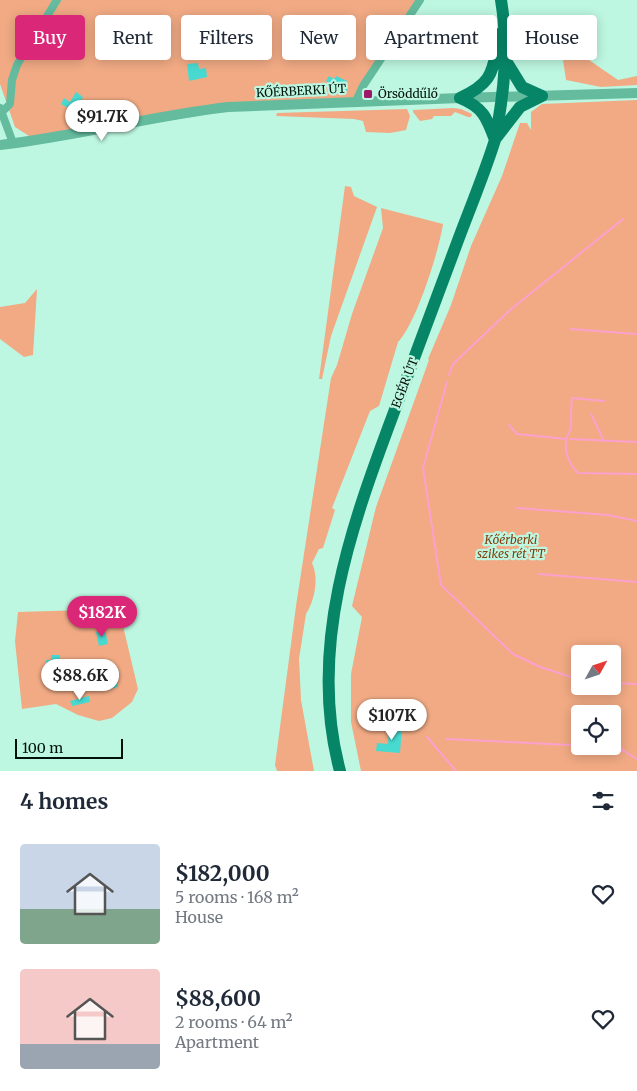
<!DOCTYPE html>
<meta charset="utf-8">
<style>
body{margin:0;font-family:Merriweather,serif;background:#f6f6f7;color:#1f2937;height:100vh;display:flex;flex-direction:column;font-size:19px;white-space:nowrap}
*{box-sizing:border-box;margin:0}
p{font-size:16px;color:#747a83}
.icon{flex:none;width:28px;height:28px;fill:none;stroke:currentColor;stroke-width:2;stroke-linecap:round;stroke-linejoin:round}
.map{position:relative;height:771px;overflow:hidden}
.drawer{display:flex;flex-direction:column;background:#fff;flex:1}
.drawer>*{flex:none}
.banner{position:absolute;left:15px;top:15px;width:608px;height:45px;display:flex;gap:10px}
.needle{width:32px;rotate:50deg}
.tools{position:absolute;left:571px;top:645px;display:grid;gap:10px}
.tools a{display:grid;place-items:center;width:50px;height:50px;border-radius:5px;background:#fff;box-shadow:0 2px 12px #0003;font-size:25px}
.scale{position:absolute;left:15px;bottom:12px;width:108px;box-sizing:border-box;padding-left:5px;border:2px solid #00120b;border-top:0;font-size:14px;line-height:18px;white-space:nowrap;color:#00120b;-webkit-text-stroke:4px #bdf7e1;paint-order:stroke}
.price{position:absolute;translate:-50% -42px;padding:0 11px;border-radius:18px;background:#fff;color:#222;font-size:16px;line-height:32px;filter:drop-shadow(0 1px 2px #0008)}
.price::after{content:'';position:absolute;left:50%;top:30px;width:15px;height:11px;margin-left:-8px;background:inherit;clip-path:polygon(0 0,100% 0,50% 100%)}
.price.selected{background:#db2777;color:#fff}
ul{padding:0;list-style:none}
li{display:flex;align-items:center;gap:15px;height:125px;padding:0 20px}
li span{display:grid;place-items:center;flex:none;width:140px;height:100px;border-radius:5px;color:#555}
li>.icon{margin-inline-start:auto}
span .icon{width:60px;height:60px;fill:#fffc;stroke-width:1}
li b{font-size:21px}
h2{display:flex;justify-content:space-between;align-items:center;height:60px;padding:0 20px;font-size:21px}
.tag{padding:0 18px;border-radius:5px;background:#fff;box-shadow:0 2px 12px #0003;font-size:18px;line-height:45px}
.tag.selected{background:#db2777;color:#fff}
.map>svg:first-child{display:block}
.green{fill:#f1aa84;fill-rule:evenodd}
.lines{fill:none;stroke-linecap:round;stroke-linejoin:round}
.stream{stroke:#fca0cd;stroke-width:2}
.building{fill:#48dad1}
.minor{stroke:#64bb9e;stroke-width:8}
.tertiary{stroke:#64bb9e;stroke-width:10}
.primary{stroke:#078667;stroke-width:12}
.poi-dot{fill:#9d186a;stroke:#bdf7e1;stroke-width:2}
.labels{text-anchor:middle;stroke-width:4.5;stroke-linejoin:round;paint-order:stroke}
.street-label{font-size:12px;fill:#00120b;stroke:#bdf7e1}
.poi-label{font-size:12px;fill:#00120b;stroke:#bdf7e1;text-anchor:start}
.park-label{font-size:12px;font-style:italic;fill:#813d0d;stroke:#bdf7e1}
</style>
<div class="map">
<svg width="637" height="771" viewBox="0 0 637 771">
<rect width="100%" height="100%" fill="#bdf7e1"/>
<!-- green -->
<path class="green" d="M 0,0 L 420,0 L 356,101 L 259,106 L 64,137 L 29,136 L 15,127 L 0,84 Z
M 560,40 L 618,80 L 637,76 L 637,85 L 601,87 L 566,80 Z
M 637,100 L 637,771 L 361,771 L 351,722 L 351,674 L 362,617 L 352,606 L 376,507 L 429,360 L 428,359 L 451,305 L 471,246 L 502,176 L 520,123 L 527,123 L 531,130 L 531,112 L 542,104 ZM 580,654 L 612,654 L 612,686 L 580,686 ZM 580,714 L 612,714 L 612,746 L 580,746 Z
M 453,108 L 461,109 L 472,114 L 471,117 L 468,117 L 455,112 L 451,116 L 434,116 L 432,119 L 420,121 L 413,112 L 413,110 Z
M 407,109 L 410,116 L 406,130 L 390,133 L 366,132 L 363,121 L 354,119 L 276,116 L 277,113 Z
M 345,186 L 351,187 L 354,196 L 377,207 L 331,336 L 322,379 L 319,379 Z
M 381,208 L 443,224 C 439,251 416,324 398,342 L 379,406 L 370,411 L 332,508 L 335,510 L 323,548 L 319,549 L 312,563 C 319,578 315,600 306,614 L 299,659 L 301,700 L 314,771 L 277,771 L 275,765 L 296,606 L 331,378 L 337,365 L 352,314 L 383,228 Z
M 37,289 L 33,355 L 24,357 L 0,339 L 0,307 L 25,303 Z
M 119,609 L 138,689 L 132,702 L 112,718 L 99,721 L 78,715 L 56,704 L 22,709 L 15,641 L 18,612 Z"/>
<g class="lines">
<!-- stream -->
<path class="stream" d="M 570,329 L 637,334
M 449,375 L 453,364 L 510,310 L 623,219
M 447,382 L 423,468 L 441,585 L 513,654 L 540,667 L 580,680
M 604,401 L 572,398 C 571,408 571,416 571,426 C 571,430 568,433 567,437 C 563,449 569,465 578,473 L 637,474
M 591,414 L 604,441
M 509,425 L 517,434 L 566,439
M 570,439 L 637,442
M 517,508 L 608,515 L 637,521
M 538,574 L 637,582
M 612,683 L 637,684
M 427,737 L 456,771
M 446,739 L 570,745
M 612,743 L 623,750
M 581,746 L 624,751 L 637,759"/>
</g>
<!-- building -->
<path class="building" d="M 198,63 L 199,69 L 206,68 L 207,77 L 189,81 L 187,64 Z
M 329,76 L 334,79 L 336,76 L 347,81 L 347,91 L 340,91 L 326,81 Z
M 76,92 L 83,97 L 77,109 L 70,105 L 68,108 L 61,104 L 64,98 L 70,102 Z
M 105,630 L 108,644 L 99,646 L 96,632 Z
M 51,655 L 60,655 L 61,667 L 47,668 L 46,660 L 51,660 Z
M 118,670 L 120,675 L 117,676 L 118,687 L 104,690 L 102,683 L 89,686 L 88,677 Z
M 89,696 L 90,702 L 72,706 L 70,701 Z
M 389,726 L 402,727 L 400,753 L 376,751 L 377,743 L 388,744 Z"/>
<g class="lines">
<!-- minor -->
<path class="minor" d="M 356,101 L 363,86 L 420,0
M 0,108 L 13,143
M 2,112 L 10,104 L 12,80 L 17,65 L 57,0"/>
<!-- tertiary -->
<path class="tertiary" d="M 0,145 C 77,136 151,116 228,107 L 460,98 L 637,93"/>
<!-- primary -->
<path class="primary" d="M 506,61 L 522,87 L 542,96
M 460,98 C 498,81 491,67 501,33
M 460,98 C 483,107 487,118 495,140
M 496,138 L 520,107 L 542,96
M 340,771 C 307,648 351,527 394,412 C 415,356 436,299 457,243 C 470,208 484,175 495,140 C 504,93 509,48 501,0"/>
</g>
<!-- markers -->
<rect class="poi-dot" x="363" y="89" width="10" height="10" rx="2.5"/>
<g class="labels">
<!-- street labels -->
<g class="street-label">
<text transform="translate(301 91) rotate(-3)" y="4">KŐÉRBERKI ÚT</text>
<text transform="translate(405 383) rotate(-69)" y="4">EGÉR ÚT</text>
</g>
<!-- poi labels -->
<g class="poi-label">
<text x="378" y="98">Örsöddűlő</text>
</g>
<!-- park labels -->
<g class="park-label">
<text x="511" y="544">Kőérberki<tspan x="511" dy="14">szikes rét TT</tspan></text>
</g>
</g>
</svg>
<div class="tools">
<a><svg class="needle" viewBox="-14 -14 28 28"><path d="M0-13l5 13h-10z" fill="#e53935"/><path d="M0 13l5-13h-10z" fill="#747a83"/></svg></a>
<a><svg class="icon" aria-label="locate" viewBox="0 0 24 24"><circle cx="12" cy="12" r="6"/><path d="M12 2v4M12 18v4M2 12h4M18 12h4"/></svg></a>
</div>
<div class="scale">100 m</div>
<b class="price" style="left:102px;top:142px">$91.7K</b>
<b class="price selected" style="left:102px;top:638px">$182K</b>
<b class="price" style="left:80px;top:701px">$88.6K</b>
<b class="price" style="left:392px;top:741px">$107K</b>
<div class="banner">
<a class="tag selected">Buy</a>
<a class="tag">Rent</a>
<a class="tag">Filters</a>
<a class="tag">New</a>
<a class="tag">Apartment</a>
<a class="tag">House</a>
</div>
</div>
<section class="drawer">
<h2>4 homes<svg class="icon" aria-label="filters" viewBox="0 0 24 24"><path d="M4 7h16M4 17h16"/><circle cx="9" cy="7" r="2"/><circle cx="15" cy="17" r="2"/></svg></h2>
<ul>
<li><span style="background:linear-gradient(#c9d6e8 65%,#7fa58c 0)"><svg class="icon" aria-label="home" viewBox="0 0 24 24"><path d="M3 11l9-7 9 7M6 9v11h12V9"/></svg></span><div><b>$182,000</b><p>5 rooms · 168 m²</p><p>House</p></div><svg class="icon" aria-label="heart" viewBox="0 0 24 24"><path d="M12 20l-8-8c-3-5 5-10 8-4 3-6 11-1 8 4z"/></svg></li>
<li><span style="background:linear-gradient(#f6c9c9 75%,#9aa5b1 0)"><svg class="icon" aria-label="home" viewBox="0 0 24 24"><path d="M3 11l9-7 9 7M6 9v11h12V9"/></svg></span><div><b>$88,600</b><p>2 rooms · 64 m²</p><p>Apartment</p></div><svg class="icon" aria-label="heart" viewBox="0 0 24 24"><path d="M12 20l-8-8c-3-5 5-10 8-4 3-6 11-1 8 4z"/></svg></li>
</ul>
</section>
